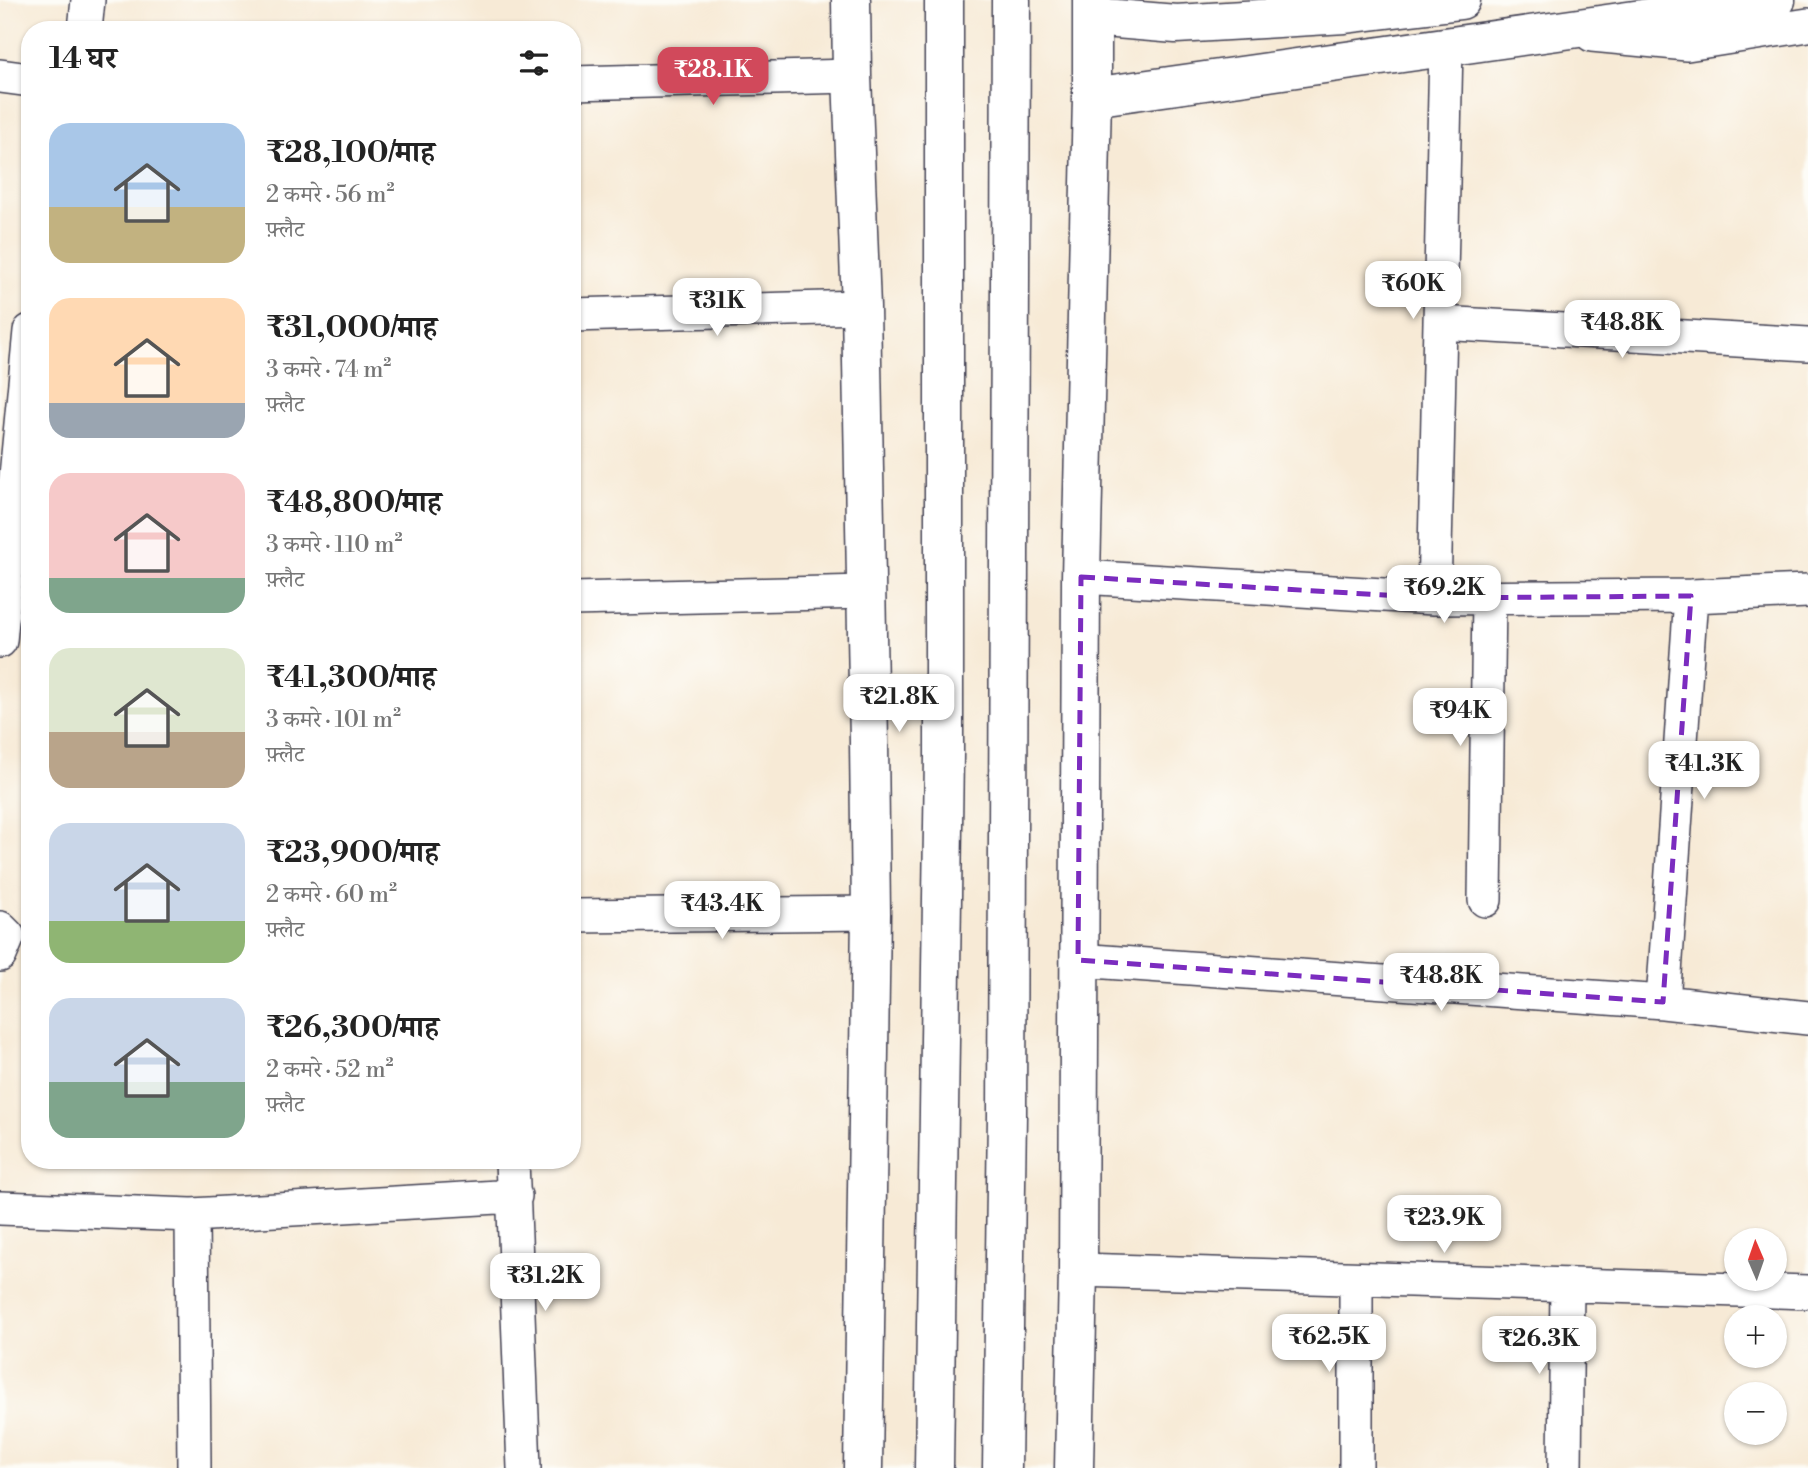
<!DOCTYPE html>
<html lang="hi">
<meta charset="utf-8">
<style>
body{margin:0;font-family:"Libre Bodoni","Noto Serif Devanagari",serif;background:#f2f2f2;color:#222;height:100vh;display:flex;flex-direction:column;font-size:26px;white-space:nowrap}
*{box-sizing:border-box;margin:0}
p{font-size:23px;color:#767676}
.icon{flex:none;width:38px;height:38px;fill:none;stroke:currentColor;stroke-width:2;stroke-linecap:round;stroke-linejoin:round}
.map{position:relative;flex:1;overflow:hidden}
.details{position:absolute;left:21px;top:21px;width:560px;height:1148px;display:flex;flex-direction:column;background:#fff;border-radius:28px;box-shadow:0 2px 5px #0004}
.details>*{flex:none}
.needle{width:46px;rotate:358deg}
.buttons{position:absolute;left:1724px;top:1228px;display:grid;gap:14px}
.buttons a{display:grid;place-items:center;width:63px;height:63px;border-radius:50%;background:#fff;box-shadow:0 2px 5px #0004;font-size:35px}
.price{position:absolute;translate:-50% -60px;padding:0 16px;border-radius:14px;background:#fff;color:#222;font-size:23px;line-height:46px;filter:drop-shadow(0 2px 4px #0008)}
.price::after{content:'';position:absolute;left:50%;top:42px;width:21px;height:16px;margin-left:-10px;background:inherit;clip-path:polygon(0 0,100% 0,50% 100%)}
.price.selected{background:#d1495b;color:#fff}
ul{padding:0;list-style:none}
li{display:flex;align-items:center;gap:21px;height:175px;padding:0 28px}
li span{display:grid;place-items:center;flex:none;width:196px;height:140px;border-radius:21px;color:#555}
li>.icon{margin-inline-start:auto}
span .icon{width:84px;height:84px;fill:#fffc;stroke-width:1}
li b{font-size:30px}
h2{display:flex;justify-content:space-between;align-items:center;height:84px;padding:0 28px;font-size:30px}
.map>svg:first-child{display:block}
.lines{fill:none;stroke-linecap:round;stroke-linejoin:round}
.street-casing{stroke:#424052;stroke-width:36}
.secondary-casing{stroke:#424052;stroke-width:41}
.highway-casing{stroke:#424052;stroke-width:41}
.street{stroke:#fff;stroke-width:33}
.secondary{stroke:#fff;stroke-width:38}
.highway{stroke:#fff;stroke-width:38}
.marked{fill:none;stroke:#7b2cbf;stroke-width:5;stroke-dasharray:14 9;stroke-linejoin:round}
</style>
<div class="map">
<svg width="1808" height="1468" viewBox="0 0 1808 1468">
<rect width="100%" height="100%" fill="#fdfcf7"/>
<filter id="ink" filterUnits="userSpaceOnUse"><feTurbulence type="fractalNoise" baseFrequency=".0143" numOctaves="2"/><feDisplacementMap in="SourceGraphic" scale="14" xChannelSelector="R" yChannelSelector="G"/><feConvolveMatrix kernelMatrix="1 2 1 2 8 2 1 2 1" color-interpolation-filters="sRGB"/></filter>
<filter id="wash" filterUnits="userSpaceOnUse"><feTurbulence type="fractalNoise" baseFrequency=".00686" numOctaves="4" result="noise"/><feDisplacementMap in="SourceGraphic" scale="28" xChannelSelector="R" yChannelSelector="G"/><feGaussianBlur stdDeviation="1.57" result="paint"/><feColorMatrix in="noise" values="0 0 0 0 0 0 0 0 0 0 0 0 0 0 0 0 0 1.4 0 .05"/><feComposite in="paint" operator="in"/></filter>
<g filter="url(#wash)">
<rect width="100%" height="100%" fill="#f7ead6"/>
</g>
<g filter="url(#ink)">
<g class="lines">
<defs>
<path id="street" d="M 85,30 L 88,0
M 1592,35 L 1687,44 L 1808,25
M 0,76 L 30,80
M 572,83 L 852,76
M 572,315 L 861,307
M 1440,323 L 1808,344
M 1081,577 L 1434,598 L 1691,596 L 1808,591
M 1434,598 L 1446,46
M 572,599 L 866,592
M 0,641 L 30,331
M 1485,900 L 1489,597
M 572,916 L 871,913
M 0,928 L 8,936 L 0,955
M 1078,960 L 1663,1002 L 1808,1018
M 1663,1002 L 1691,596
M 512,1160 L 524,1468
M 0,1208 L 192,1215 L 515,1196
M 192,1215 L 194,1468
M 1078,1270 L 1808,1292
M 1356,1280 L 1356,1468
M 1565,1468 L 1567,1285"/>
<path id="secondary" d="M 851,0 L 852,76 L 861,307 L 869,742 L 871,913 L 863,1468
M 1092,17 L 1176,24 L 1345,14 L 1461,0
M 1092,97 L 1776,0
M 1074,1468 L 1078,1270 L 1081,577 L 1092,97 L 1092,0"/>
<path id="highway" d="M 934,1468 L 944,755 L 944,0
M 1002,1468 L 1007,1115 L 1011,0"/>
</defs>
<!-- street casing -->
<use href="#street" class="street-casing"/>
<!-- secondary casing -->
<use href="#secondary" class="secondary-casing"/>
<!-- highway casing -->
<use href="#highway" class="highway-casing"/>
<!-- street -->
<use href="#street" class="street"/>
<!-- secondary -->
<use href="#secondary" class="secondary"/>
<!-- highway -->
<use href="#highway" class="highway"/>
</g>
</g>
<!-- marked area -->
<path class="marked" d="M 1081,577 L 1434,598 L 1691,596 L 1663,1002 L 1078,960 Z"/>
</svg>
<div class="buttons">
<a><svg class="needle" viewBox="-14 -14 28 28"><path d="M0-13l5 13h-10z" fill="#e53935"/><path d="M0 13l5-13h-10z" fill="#767676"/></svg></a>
<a>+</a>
<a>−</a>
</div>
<b class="price selected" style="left:713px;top:107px">₹28.1K</b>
<b class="price" style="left:1413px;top:321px">₹60K</b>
<b class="price" style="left:717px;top:338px">₹31K</b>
<b class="price" style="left:1622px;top:360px">₹48.8K</b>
<b class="price" style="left:1444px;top:625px">₹69.2K</b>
<b class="price" style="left:899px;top:734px">₹21.8K</b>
<b class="price" style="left:1460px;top:748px">₹94K</b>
<b class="price" style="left:1704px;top:801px">₹41.3K</b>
<b class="price" style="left:722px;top:941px">₹43.4K</b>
<b class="price" style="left:1441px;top:1013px">₹48.8K</b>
<b class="price" style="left:1444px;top:1255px">₹23.9K</b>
<b class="price" style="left:545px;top:1313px">₹31.2K</b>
<b class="price" style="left:1329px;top:1374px">₹62.5K</b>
<b class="price" style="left:1539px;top:1376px">₹26.3K</b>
<section class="details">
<h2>14 घर<svg class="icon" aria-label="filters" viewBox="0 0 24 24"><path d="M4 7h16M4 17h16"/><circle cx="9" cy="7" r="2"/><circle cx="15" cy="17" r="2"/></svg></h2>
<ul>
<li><span style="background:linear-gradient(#a9c7e8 60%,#c2b280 0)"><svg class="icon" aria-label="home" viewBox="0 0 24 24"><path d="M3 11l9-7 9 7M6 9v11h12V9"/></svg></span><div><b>₹28,100/माह</b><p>2 कमरे · 56 m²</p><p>फ़्लैट</p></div></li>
<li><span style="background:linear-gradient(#ffd9b3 75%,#9aa5b1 0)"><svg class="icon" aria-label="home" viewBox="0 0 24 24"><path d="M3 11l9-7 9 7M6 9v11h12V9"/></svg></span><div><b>₹31,000/माह</b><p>3 कमरे · 74 m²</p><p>फ़्लैट</p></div></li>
<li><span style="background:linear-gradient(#f6c9c9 75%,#7fa58c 0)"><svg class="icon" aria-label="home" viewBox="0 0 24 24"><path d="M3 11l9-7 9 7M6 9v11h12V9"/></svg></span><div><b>₹48,800/माह</b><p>3 कमरे · 110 m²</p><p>फ़्लैट</p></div></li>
<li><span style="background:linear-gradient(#dfe7d0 60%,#b9a48a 0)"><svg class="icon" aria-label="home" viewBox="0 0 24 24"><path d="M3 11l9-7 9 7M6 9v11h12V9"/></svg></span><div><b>₹41,300/माह</b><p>3 कमरे · 101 m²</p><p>फ़्लैट</p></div></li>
<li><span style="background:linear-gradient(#c9d6e8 70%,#8fb573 0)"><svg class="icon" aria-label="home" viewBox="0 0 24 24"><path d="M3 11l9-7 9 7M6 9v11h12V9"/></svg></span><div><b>₹23,900/माह</b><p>2 कमरे · 60 m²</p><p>फ़्लैट</p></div></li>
<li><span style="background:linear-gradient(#c9d6e8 60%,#7fa58c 0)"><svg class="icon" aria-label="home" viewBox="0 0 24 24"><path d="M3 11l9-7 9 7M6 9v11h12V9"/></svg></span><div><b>₹26,300/माह</b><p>2 कमरे · 52 m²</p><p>फ़्लैट</p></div></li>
</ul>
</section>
</div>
